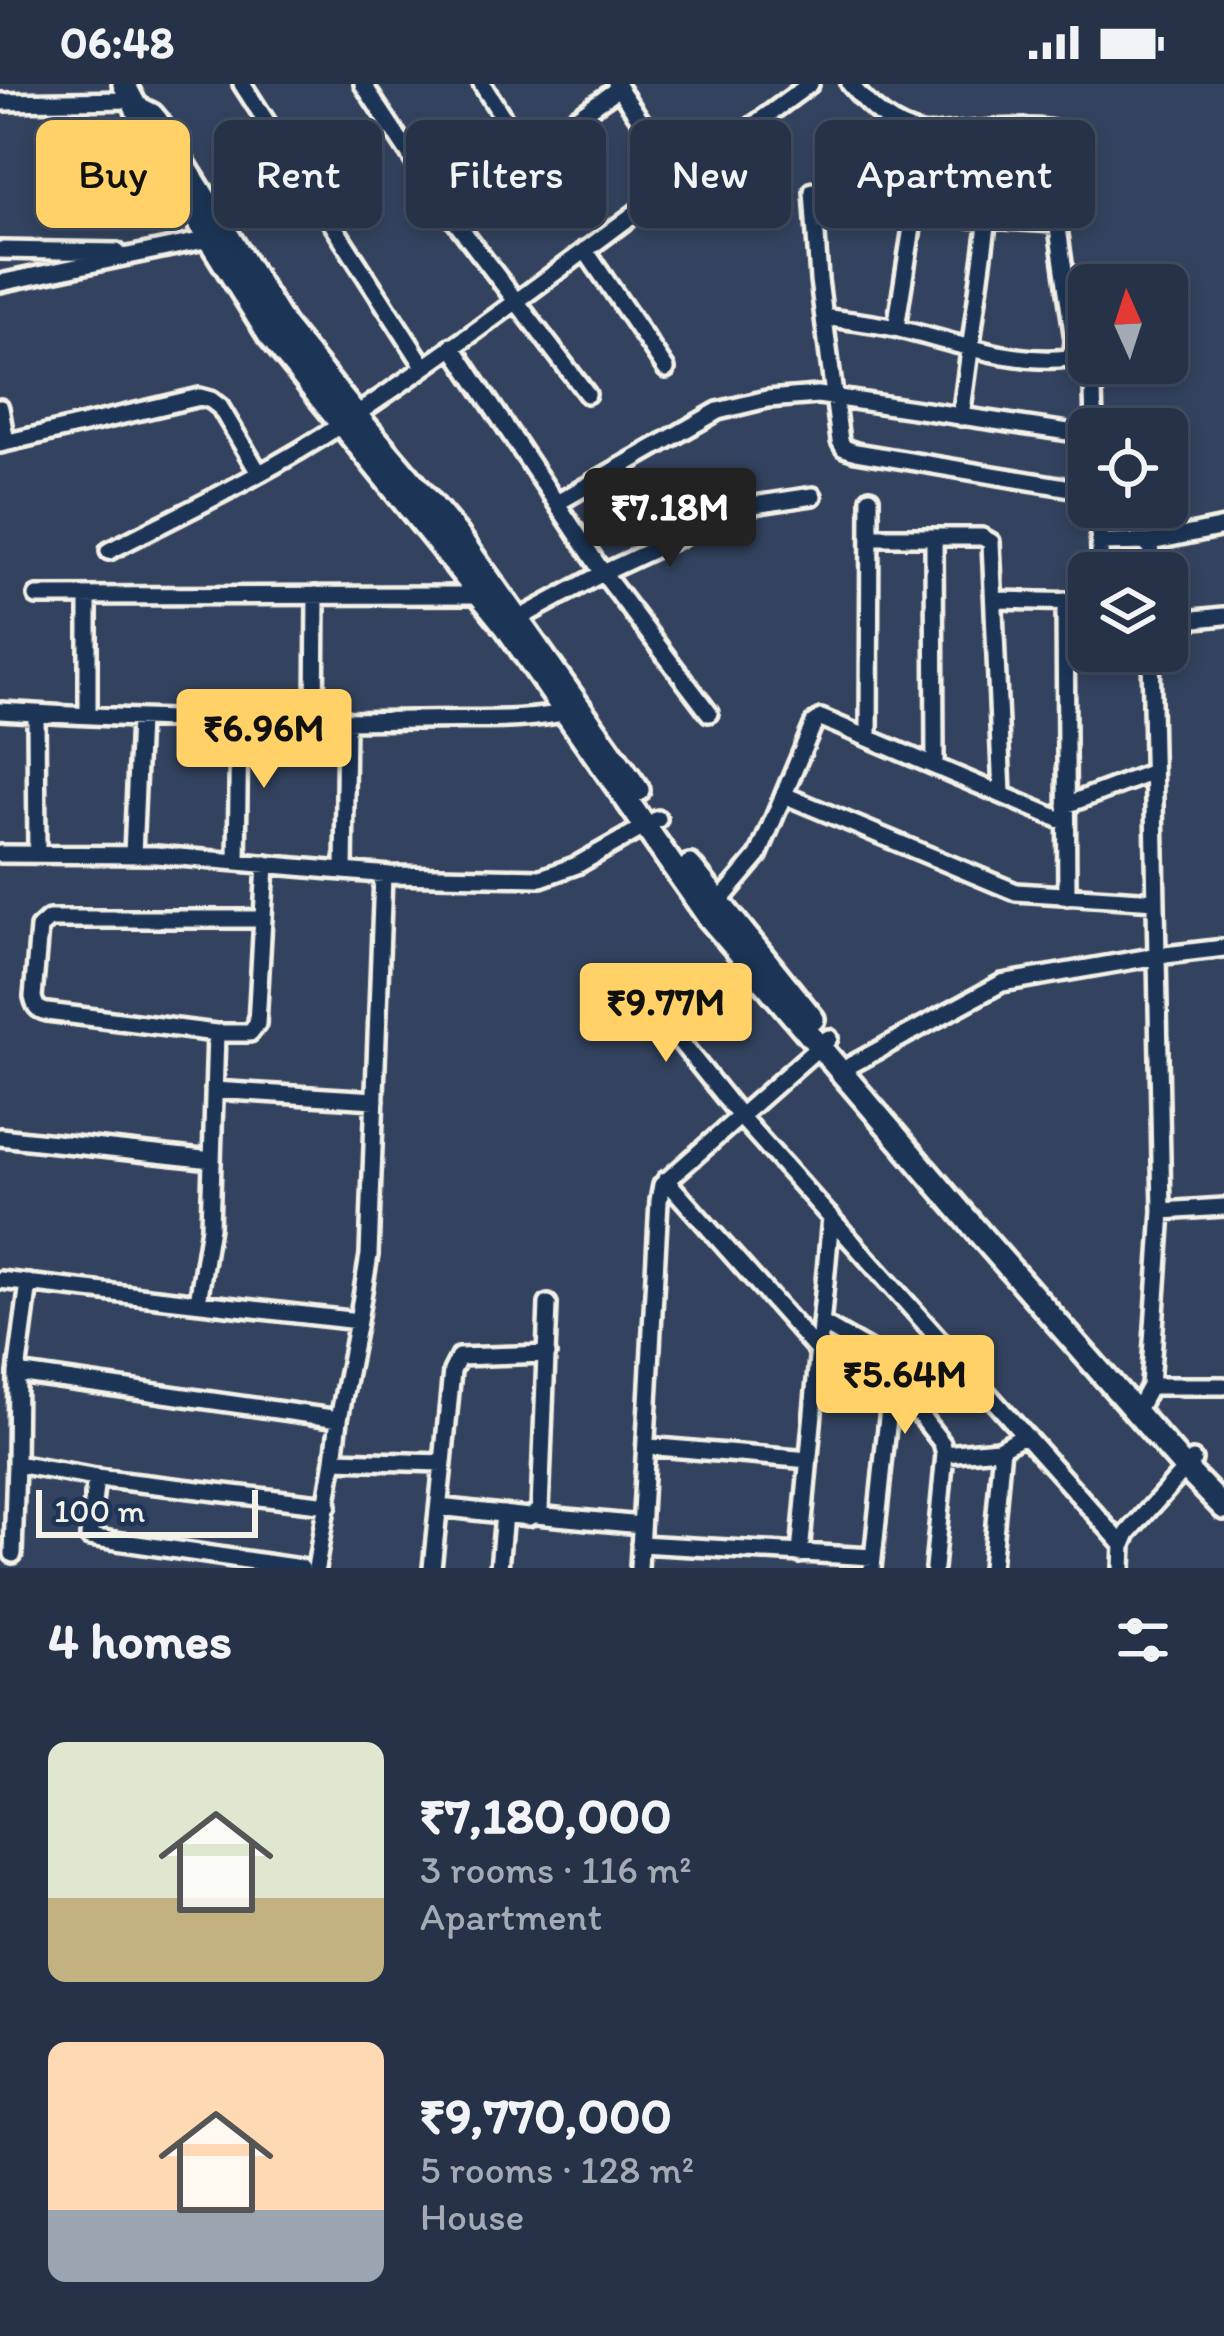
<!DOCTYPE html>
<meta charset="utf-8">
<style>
body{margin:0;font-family:Itim,sans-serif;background:#2e3a4e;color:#f1f3f6;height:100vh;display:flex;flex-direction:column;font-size:45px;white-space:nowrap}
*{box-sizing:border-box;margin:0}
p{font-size:39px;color:#a4aab4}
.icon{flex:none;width:66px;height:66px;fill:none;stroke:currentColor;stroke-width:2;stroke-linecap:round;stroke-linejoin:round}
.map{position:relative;height:1484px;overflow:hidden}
.details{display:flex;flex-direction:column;background:#263247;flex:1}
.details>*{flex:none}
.banner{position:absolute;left:36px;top:36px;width:1152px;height:108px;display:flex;gap:24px}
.needle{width:78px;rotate:357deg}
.buttons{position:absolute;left:1068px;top:180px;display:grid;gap:24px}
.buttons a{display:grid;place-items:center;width:120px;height:120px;border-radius:18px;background:#263247;box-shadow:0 6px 18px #0003,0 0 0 3px #424d60;font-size:60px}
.scale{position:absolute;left:36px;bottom:30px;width:222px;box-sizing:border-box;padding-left:12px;border:6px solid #f4f1e8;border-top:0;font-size:33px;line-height:42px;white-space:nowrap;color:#f4f1e8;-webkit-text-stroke:9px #1d3557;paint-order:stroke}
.price{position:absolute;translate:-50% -102px;padding:0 27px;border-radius:12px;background:#ffd166;color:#111;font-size:39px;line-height:78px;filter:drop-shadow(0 3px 6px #0008)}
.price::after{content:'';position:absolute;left:50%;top:72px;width:36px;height:27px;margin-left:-18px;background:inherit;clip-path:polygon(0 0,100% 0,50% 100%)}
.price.selected{background:#222;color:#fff}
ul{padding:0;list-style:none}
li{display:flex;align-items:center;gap:36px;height:300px;padding:0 48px}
li span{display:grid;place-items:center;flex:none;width:336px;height:240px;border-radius:18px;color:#555}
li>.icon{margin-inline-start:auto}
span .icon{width:144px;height:144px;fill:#fffc;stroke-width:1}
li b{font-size:51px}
h2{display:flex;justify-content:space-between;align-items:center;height:144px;padding:0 48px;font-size:51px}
.pill{padding:0 42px;border-radius:18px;background:#263247;box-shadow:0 6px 18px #0003,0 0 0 3px #424d60;font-size:42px;line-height:108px}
.pill.selected{background:#ffd166;color:#111}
.status{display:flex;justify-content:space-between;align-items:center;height:84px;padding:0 60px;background:#263247;direction:ltr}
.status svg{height:33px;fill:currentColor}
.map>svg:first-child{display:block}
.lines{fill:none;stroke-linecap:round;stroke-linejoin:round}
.street-casing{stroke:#f4f1e8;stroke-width:24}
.secondary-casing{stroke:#f4f1e8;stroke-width:30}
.street{stroke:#1d3557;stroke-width:15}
.secondary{stroke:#1d3557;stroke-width:21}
</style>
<div class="status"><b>06:48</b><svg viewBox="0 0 49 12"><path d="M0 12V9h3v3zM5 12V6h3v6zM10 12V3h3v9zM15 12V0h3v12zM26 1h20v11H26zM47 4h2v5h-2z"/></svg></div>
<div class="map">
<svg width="1224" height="1484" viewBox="0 0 1224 1484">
<rect width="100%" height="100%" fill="#33435f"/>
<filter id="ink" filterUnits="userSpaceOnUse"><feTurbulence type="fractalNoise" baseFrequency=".00833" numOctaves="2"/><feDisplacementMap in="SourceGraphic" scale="24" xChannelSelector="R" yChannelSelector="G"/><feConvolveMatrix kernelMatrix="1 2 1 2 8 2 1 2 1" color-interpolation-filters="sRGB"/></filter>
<g filter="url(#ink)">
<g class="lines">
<defs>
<path id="street" d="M 242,0 L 424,282
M 363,0 L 445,124 L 587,310
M 482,0 L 526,70
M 616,0 L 680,94
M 0,18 L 132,16
M 813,107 L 819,196 L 840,357 L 844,364 L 856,368 L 1089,407
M 445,124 L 619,4
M 815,136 L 914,131 L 1056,139
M 0,166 L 117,168
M 585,166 L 666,285
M 0,199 L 214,154
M 824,233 C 849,237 874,239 899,245 C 950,257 1014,281 1068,274 L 1073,267 L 1074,256 L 1055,123 C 1057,106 1071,87 1070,70 C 1070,61 1064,51 1056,47 C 1037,39 950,49 925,51 C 892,44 871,25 850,0
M 896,244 L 914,131
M 452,262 L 603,489 L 709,629
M 1093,303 L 1094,345
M 0,324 L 6,358
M 961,333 L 988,134
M 0,360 L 200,313 L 211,316 L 220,323 L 259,389
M 557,419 L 718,327 L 767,315 L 818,311 L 1089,351
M 1098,423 L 1101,489
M 870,453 L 982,453 L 991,458 L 1002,710
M 934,453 L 935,681
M 1100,459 L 1151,458 L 1224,443
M 109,467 C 187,427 268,389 342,340 C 502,233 654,113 810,0
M 1150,489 L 1151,458
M 37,512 L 484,511
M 88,512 L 88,631
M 995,516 L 1089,518
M 1065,517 L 1067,812
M 518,535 L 603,489 L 738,426 L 754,421 L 813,412
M 1167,538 L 1224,532
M 0,627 C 138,636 277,639 416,636 C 467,634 522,639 572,627
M 36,630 L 37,770
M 315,636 L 316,511
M 869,653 L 870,414
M 784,711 L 1016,808 L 1156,817
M 1066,721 L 1153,688
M 0,770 L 156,771 L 390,791 L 541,794 L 577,781 L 658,735
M 133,770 L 139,636
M 237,778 L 239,636
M 344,787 L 346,636
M 713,825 L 758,772 L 814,639 L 821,634 L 1066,738
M 263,835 L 49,835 L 39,844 L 33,913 C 35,922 37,926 47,928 L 216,949 L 250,949 L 257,940 L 266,780
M 633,899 L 739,1031 L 1123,1461
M 841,989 L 851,981 L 1002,899 L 1157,872 L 1224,864
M 214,1006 L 375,1016
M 0,1053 L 212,1076
M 666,1096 L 818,1267
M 1162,1127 L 1224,1123
M 0,1196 L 358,1237 L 339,1335 L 334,1376 L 443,1379 L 432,1484
M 29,1199 L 17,1289 L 16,1380 L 96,1394 L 89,1453 L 301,1484
M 198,1218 L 210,1143 L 216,949
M 358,1237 L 369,1171 L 383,791
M 821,1239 L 870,1267 L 942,1359 L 945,1370 L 934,1484
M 17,1289 L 339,1335
M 1150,1302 L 1224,1302
M 1136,1328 L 1150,1302 L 1162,1127 L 1151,567
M 646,1362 L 809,1376
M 945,1370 L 998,1365 L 1024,1351
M 443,1379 L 452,1287 L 459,1273 L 547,1270
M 96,1394 L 328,1421
M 439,1423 L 529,1433 L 540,1426 L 548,1220
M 536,1431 L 641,1441
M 640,1460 L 873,1473
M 13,1470 L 16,1380
M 800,1470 L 831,1133
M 316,1484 L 334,1376
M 499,1484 L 504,1430
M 639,1484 L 659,1117 L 662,1101 L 829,954
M 872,1484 L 892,1296
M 991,1484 L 1002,1363
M 1122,1484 L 1123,1461 L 1128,1449 L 1193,1376"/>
<path id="secondary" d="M 124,0 L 136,23 L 146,54 L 269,251 L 506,543 L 707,831 L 984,1155 L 1185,1384 L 1224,1424
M 136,23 L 152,31 L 157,37 L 284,242 L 355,330 L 457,450 L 638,706
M 690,782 L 813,935"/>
</defs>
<!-- street casing -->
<use href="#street" class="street-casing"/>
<!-- secondary casing -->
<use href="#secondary" class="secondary-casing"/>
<!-- street -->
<use href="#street" class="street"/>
<!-- secondary -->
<use href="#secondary" class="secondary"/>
</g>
</g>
</svg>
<div class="buttons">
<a><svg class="needle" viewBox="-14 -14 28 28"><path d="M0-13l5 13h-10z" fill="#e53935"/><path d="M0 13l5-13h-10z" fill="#a4aab4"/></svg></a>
<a><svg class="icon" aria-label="locate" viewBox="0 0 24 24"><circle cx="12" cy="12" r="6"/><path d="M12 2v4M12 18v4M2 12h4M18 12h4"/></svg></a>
<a><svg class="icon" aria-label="layers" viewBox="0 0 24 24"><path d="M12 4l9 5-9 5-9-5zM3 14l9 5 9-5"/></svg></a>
</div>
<div class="scale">100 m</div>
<b class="price selected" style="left:670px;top:486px">₹7.18M</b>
<b class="price" style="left:264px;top:707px">₹6.96M</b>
<b class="price" style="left:666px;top:981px">₹9.77M</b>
<b class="price" style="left:905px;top:1353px">₹5.64M</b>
<div class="banner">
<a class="pill selected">Buy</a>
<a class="pill">Rent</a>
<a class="pill">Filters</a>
<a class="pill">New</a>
<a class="pill">Apartment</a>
</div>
</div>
<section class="details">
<h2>4 homes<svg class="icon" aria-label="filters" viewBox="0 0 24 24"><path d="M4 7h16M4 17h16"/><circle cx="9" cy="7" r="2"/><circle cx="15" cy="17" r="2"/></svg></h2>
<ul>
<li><span style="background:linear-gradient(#dfe7d0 65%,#c2b280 0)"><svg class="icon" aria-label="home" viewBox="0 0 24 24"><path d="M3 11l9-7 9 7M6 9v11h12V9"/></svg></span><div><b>₹7,180,000</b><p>3 rooms · 116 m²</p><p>Apartment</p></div></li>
<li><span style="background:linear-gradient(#ffd9b3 70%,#9aa5b1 0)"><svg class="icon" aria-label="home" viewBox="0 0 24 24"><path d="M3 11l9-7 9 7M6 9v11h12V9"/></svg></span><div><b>₹9,770,000</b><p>5 rooms · 128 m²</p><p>House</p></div></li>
</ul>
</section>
